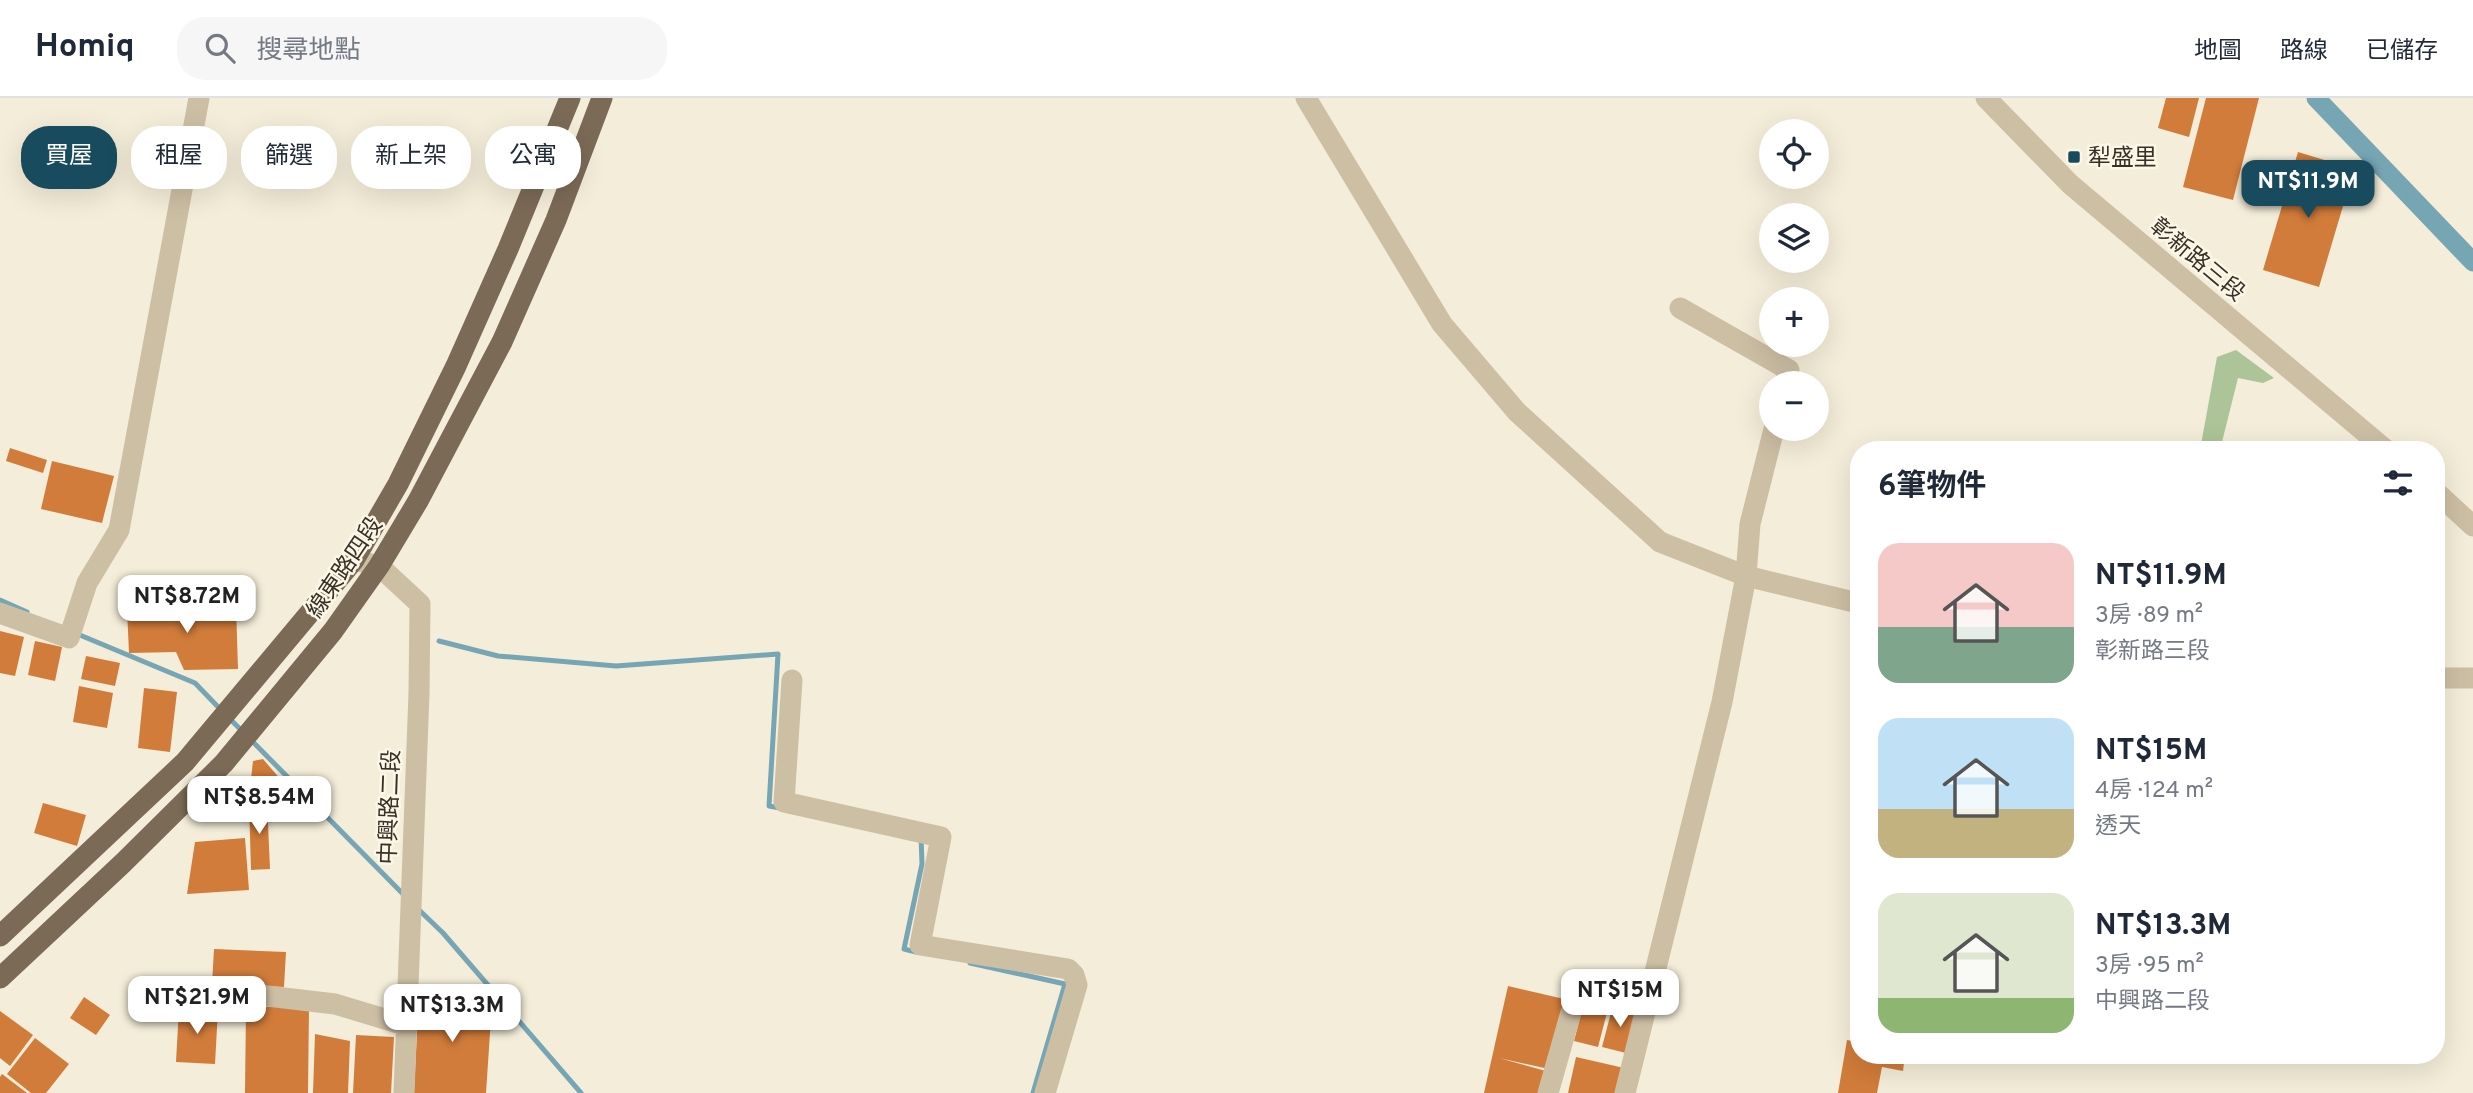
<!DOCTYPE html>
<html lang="zh-TW">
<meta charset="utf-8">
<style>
body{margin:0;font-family:Overpass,"Noto Sans TC",sans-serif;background:#f6f6f7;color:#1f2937;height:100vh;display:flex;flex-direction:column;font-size:26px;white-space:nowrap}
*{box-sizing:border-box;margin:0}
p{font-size:23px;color:#747a83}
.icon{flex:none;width:38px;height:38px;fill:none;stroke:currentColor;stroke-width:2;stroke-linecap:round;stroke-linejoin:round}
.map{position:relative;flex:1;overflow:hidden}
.side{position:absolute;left:1850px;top:343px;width:595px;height:623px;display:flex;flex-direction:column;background:#fff;border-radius:28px;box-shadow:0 7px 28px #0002}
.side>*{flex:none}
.top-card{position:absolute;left:21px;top:28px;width:665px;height:63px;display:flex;gap:14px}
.fabs{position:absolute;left:1759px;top:21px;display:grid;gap:14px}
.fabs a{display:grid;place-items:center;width:70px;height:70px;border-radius:50%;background:#fff;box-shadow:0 7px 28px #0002;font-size:35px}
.price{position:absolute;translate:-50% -60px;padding:0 16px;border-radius:14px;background:#fff;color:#222;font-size:23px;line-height:46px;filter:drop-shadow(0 2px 4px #0008)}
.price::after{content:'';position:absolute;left:50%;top:42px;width:21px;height:16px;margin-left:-10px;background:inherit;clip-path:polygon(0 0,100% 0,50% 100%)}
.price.current{background:#184b5d;color:#fff}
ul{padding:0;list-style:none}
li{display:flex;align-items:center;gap:21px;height:175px;padding:0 28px}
li span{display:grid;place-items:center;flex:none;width:196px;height:140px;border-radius:21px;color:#555}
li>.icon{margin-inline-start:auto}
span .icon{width:84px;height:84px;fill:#fffc;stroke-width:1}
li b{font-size:30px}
h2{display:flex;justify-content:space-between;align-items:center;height:84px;padding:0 28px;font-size:30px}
.tag{padding:0 24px;border-radius:28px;background:#fff;box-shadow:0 7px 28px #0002;font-size:24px;line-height:63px}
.tag.current{background:#184b5d;color:#fff}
header{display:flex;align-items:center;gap:42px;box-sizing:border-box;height:98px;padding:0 35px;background:#fff;border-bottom:2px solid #e0e1e3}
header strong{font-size:33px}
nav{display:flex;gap:38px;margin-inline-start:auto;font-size:24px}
.search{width:490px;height:63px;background:#f6f6f7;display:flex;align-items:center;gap:18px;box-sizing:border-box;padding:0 24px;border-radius:28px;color:#747a83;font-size:26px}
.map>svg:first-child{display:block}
.green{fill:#adc498}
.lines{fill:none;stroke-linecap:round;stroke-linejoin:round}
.stream{stroke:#76a5b4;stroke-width:5}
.canal{stroke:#76a5b4;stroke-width:19}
.building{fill:#d17c3a}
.minor{stroke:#cdbfa4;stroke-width:21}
.major{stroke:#7b6a56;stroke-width:21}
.poi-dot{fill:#184b5d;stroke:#fbf6e6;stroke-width:2.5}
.labels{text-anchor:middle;stroke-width:5;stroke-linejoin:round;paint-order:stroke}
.poi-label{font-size:23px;fill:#382f26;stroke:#fbf6e6;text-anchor:start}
.street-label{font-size:23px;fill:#382f26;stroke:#fbf6e6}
</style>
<header>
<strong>Homiq</strong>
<div class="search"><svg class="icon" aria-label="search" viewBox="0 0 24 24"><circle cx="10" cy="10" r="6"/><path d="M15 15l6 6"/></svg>搜尋地點</div>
<nav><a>地圖</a><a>路線</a><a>已儲存</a></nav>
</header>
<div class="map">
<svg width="2473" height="995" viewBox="0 0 2473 995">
<rect width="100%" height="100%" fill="#f4edd9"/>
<!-- green -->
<path class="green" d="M 2236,252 L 2274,280 L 2263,285 L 2238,280 L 2220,352 L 2200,352 L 2217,259 Z"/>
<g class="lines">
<!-- stream -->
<path class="stream" d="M 0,502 L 27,514
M 75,535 L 195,585 L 222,613
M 439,543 L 498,558 L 616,568 L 778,556 L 769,708 L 780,710
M 229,620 L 244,635
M 251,642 L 404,797
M 416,809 L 443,835 L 581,995
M 916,854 L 904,851 L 922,766 L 921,738
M 970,865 L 1065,886 L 1033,995"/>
<!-- canal -->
<path class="canal" d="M 2316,0 L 2473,164"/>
</g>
<!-- building -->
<path class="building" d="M 2166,0 L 2199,0 L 2189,39 L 2158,30 Z
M 2206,0 L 2259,0 L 2233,102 L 2183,89 Z
M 2298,54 L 2354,71 L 2319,189 L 2263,172 Z
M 10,350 L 47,362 L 43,375 L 6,363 Z
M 52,363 L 114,378 L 102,425 L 41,411 Z
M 236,508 L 238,571 L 184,572 L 176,554 L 129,555 L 127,511 Z
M 0,533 L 24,539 L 15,578 L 0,575 Z
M 35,543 L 62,549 L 55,583 L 28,577 Z
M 86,558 L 120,565 L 115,588 L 81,581 Z
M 79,588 L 113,595 L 107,630 L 73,624 Z
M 144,590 L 177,594 L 170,654 L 138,650 Z
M 263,661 L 288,690 L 288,696 L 249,699 L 253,663 Z
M 249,704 L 267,704 L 270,771 L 251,772 Z
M 43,705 L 86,717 L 77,748 L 34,735 Z
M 245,740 L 249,792 L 187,796 L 195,744 Z
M 214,851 L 286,854 L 284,889 L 212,886 Z
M 1508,888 L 1564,901 L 1549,971 L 1499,960 L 1546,973 L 1541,995 L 1484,995 Z
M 419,895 L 470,895 L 491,920 L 486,995 L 414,995 Z
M 84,899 L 110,917 L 96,937 L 70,920 Z
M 1585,901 L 1609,907 L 1598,949 L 1574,943 Z
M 1613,907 L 1637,913 L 1626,955 L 1602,949 Z
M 246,909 L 309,909 L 308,995 L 245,995 Z
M 179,910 L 218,912 L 215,966 L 176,964 Z
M 0,913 L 33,937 L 10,968 L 0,960 Z
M 315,936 L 350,943 L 348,995 L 313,995 Z
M 356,937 L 394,939 L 391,995 L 353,995 Z
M 35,940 L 69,966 L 46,995 L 31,995 L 7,976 Z
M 1847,942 L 1858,944 L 1858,957 L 1905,957 L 1903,973 L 1882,969 L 1877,995 L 1838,995 Z
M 1576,959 L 1624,970 L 1618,995 L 1568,995 Z
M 2,976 L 27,995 L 0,995 L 0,979 Z"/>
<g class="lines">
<!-- minor -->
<path class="minor" d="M 1306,0 L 1442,226 L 1517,314 L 1660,444 L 1746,478 L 1858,505
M 1986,0 L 2070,86 L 2386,352
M 1680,210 L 1789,272 L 1785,285
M 2436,394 L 2473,428
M 354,462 L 379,468 L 420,506 L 419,595 L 404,995
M 0,515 L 69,540 L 87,485 L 119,432 L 199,0
M 2436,580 L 2473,580
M 792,582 L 784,704 L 941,739 L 920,847 L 1068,871 L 1074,877 L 1077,887 L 1045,995
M 177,897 L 259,897 L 335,906 L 408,928
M 1548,995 L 1571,914
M 1625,995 L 1722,604 L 1746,478 L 1750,426 L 1774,331"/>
<!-- major -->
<path class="major" d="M 0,838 L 185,664 L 354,462 L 398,386 L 456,268 L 508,151 L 570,0
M 0,880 L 123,765 L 224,665 L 333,533 L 379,468 L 418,403 L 502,244 L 556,122 L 602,0"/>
</g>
<!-- markers -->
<rect class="poi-dot" x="2067" y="52" width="14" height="14" rx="3.5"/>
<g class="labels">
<!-- poi labels -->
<g class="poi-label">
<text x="2088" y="67">犁盛里</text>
</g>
<!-- street labels -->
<g class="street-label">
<text transform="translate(2198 161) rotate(40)" y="8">彰新路三段</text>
<text transform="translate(344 469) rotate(-56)" y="8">線東路四段</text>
<text transform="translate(389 709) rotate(-88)" y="8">中興路二段</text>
</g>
</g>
</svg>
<div class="fabs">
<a><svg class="icon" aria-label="locate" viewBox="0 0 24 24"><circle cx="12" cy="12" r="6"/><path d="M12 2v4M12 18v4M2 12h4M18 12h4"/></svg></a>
<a><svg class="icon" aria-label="layers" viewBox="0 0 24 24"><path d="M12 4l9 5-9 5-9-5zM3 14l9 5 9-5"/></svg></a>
<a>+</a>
<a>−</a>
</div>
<b class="price current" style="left:2308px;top:122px">NT$11.9M</b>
<b class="price" style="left:187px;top:537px">NT$8.72M</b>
<b class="price" style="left:259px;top:738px">NT$8.54M</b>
<b class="price" style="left:1620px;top:931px">NT$15M</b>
<b class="price" style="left:197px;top:938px">NT$21.9M</b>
<b class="price" style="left:452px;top:946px">NT$13.3M</b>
<div class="top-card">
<a class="tag current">買屋</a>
<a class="tag">租屋</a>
<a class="tag">篩選</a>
<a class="tag">新上架</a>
<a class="tag">公寓</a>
</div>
<section class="side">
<h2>6筆物件<svg class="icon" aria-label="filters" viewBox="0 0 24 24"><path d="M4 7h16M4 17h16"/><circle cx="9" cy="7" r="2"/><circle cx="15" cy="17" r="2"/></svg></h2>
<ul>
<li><span style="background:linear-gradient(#f6c9c9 60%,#7fa58c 0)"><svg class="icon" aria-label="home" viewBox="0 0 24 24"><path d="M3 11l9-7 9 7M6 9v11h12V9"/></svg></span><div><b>NT$11.9M</b><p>3房 · 89 m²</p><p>彰新路三段</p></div></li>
<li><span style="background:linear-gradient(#bfe0f5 65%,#c2b280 0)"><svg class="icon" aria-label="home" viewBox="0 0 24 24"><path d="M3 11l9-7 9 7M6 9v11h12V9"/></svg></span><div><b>NT$15M</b><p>4房 · 124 m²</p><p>透天</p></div></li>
<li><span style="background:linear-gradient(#dfe7d0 75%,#8fb573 0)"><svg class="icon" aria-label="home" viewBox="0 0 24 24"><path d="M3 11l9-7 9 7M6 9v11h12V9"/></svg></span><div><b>NT$13.3M</b><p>3房 · 95 m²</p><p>中興路二段</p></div></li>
</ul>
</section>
</div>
